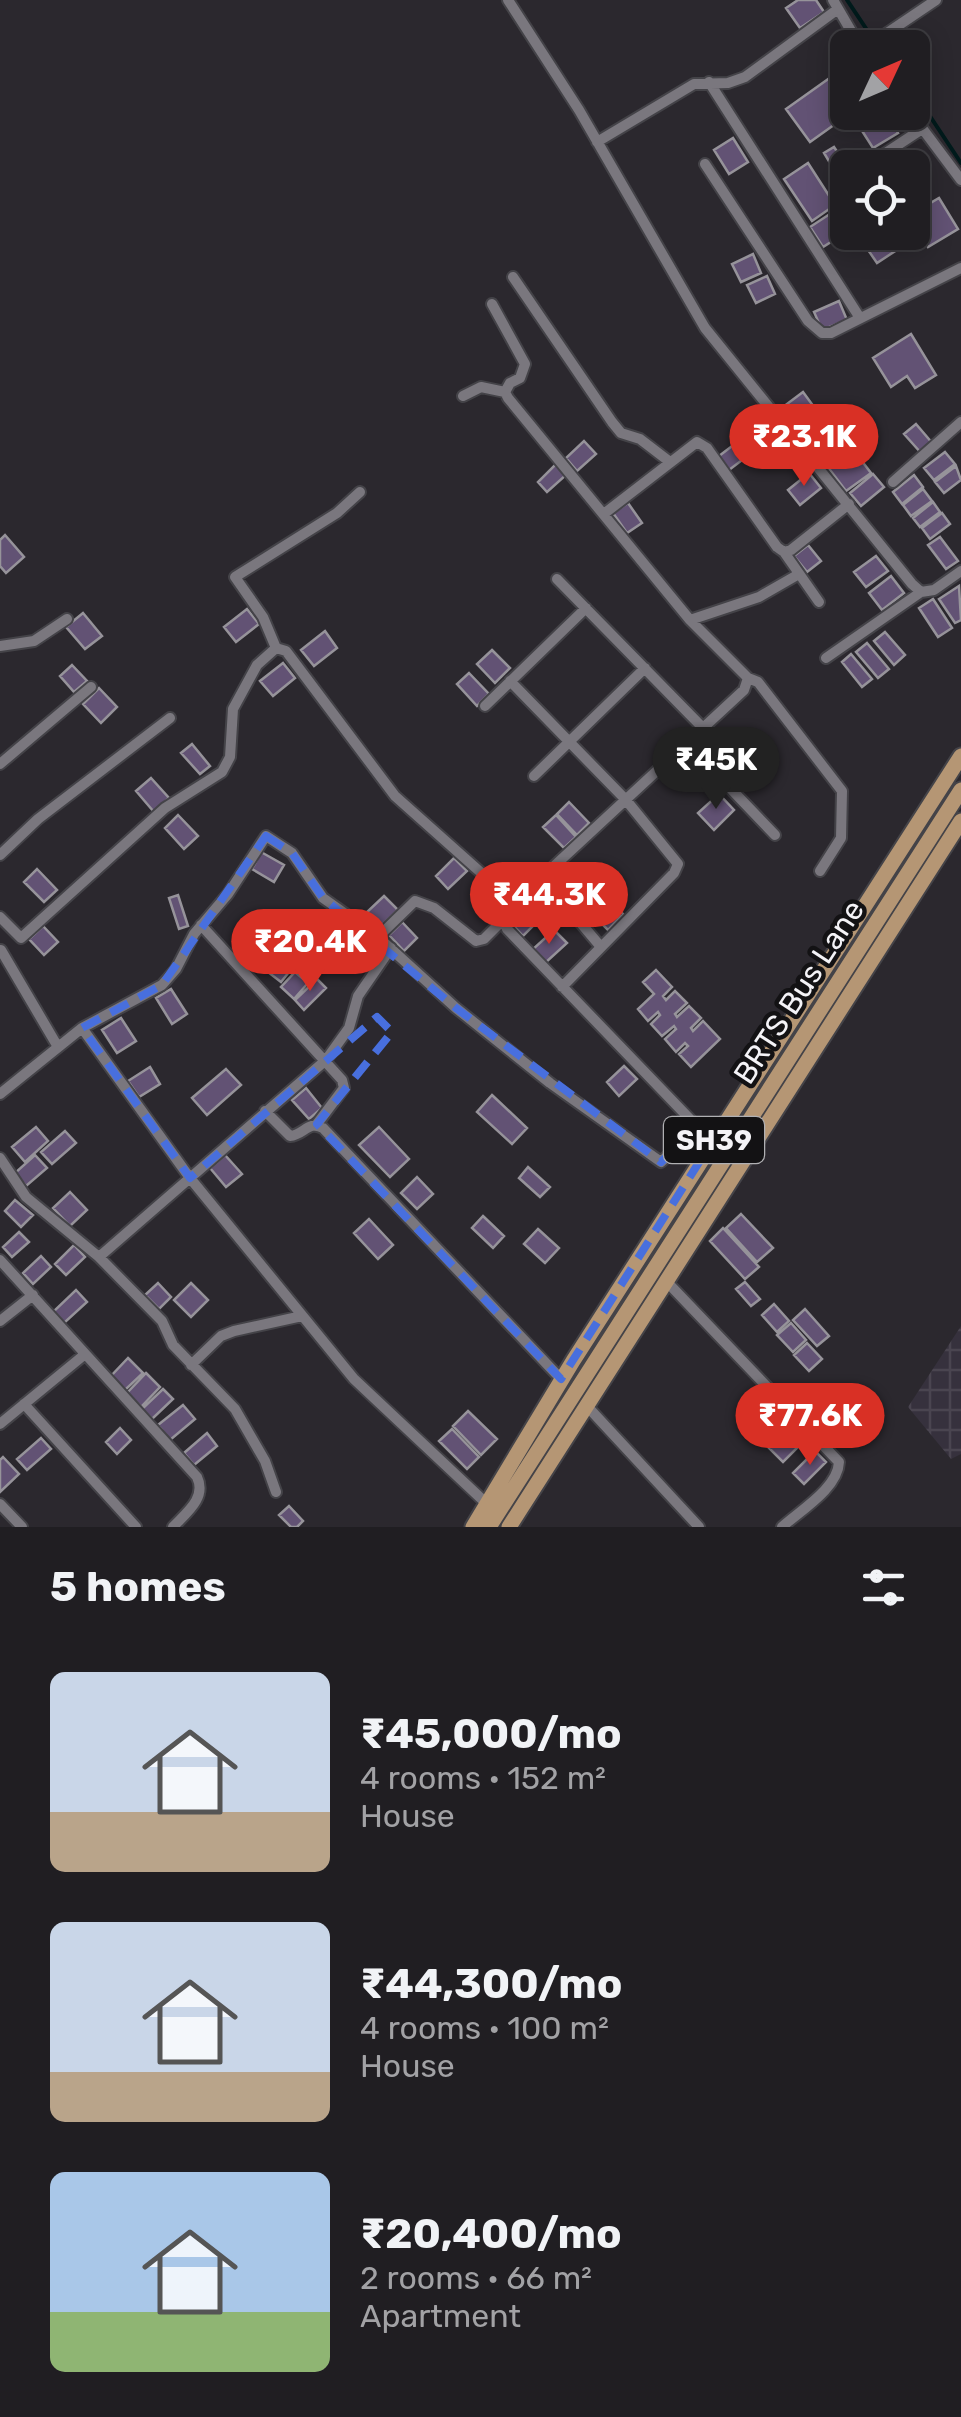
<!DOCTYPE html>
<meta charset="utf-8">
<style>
body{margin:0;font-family:Rubik,sans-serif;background:#2d2b2f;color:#f1f3f6;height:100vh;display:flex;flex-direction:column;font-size:38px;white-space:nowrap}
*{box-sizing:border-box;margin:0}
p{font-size:32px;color:#a2a2a5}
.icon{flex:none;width:55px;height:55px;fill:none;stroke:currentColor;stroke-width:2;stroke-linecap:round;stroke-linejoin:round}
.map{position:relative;height:1527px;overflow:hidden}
.sheet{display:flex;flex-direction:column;background:#201e22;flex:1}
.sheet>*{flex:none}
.needle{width:65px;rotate:46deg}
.tools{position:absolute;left:830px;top:30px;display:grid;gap:20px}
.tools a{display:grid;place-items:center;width:100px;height:100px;border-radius:15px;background:#201e22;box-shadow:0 5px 25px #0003,0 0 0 2px #3d3c40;font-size:50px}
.price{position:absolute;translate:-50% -85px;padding:0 22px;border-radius:35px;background:#d93025;color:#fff;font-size:32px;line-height:65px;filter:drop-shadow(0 2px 5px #0008)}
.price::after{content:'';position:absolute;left:50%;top:60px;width:30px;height:22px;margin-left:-15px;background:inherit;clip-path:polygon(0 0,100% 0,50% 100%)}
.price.active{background:#222;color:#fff}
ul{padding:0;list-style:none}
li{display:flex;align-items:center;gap:30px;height:250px;padding:0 50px}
li span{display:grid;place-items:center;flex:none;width:280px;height:200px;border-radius:15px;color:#555}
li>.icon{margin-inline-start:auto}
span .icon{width:120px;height:120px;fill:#fffc;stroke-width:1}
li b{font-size:42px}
h2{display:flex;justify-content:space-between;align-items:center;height:120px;padding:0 50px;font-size:42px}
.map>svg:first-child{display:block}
.industrial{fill:url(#industrial-grid)}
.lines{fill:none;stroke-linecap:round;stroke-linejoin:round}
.stream{stroke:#001a1b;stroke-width:4}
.building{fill:#625274;stroke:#96939a;stroke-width:2.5}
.minor-casing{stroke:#444348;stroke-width:14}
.primary-casing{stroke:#444348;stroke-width:19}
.minor{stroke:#7a777e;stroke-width:10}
.primary{stroke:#b59674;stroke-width:15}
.marked{fill:none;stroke:#486fde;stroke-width:8;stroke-dasharray:20 12;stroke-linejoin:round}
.labels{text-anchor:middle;stroke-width:9;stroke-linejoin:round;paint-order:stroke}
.shield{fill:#131214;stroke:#b0b0b3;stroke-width:2.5}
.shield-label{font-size:28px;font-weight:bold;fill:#f4f3f7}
.street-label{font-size:30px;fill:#f4f3f7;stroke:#131214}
</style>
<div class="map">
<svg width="961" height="1527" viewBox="0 0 961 1527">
<defs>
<pattern id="industrial-grid" width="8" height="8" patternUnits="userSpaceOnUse" patternTransform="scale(2.5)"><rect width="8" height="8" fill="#36313d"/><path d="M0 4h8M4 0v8" fill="none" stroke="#4a4550"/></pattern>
</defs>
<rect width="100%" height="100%" fill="#2b282e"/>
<!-- industrial -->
<path class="industrial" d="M 961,1326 L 961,1454 L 951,1459 L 908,1407 Z"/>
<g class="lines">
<!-- stream -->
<path class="stream" d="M 847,0 L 879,48
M 912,89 L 961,163"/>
</g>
<!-- building -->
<path class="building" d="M 798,0 L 816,0 L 824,12 L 800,28 L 786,8 Z
M 848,65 L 848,112 L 852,112 L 810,142 L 786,109 Z
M 880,112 L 885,112 L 898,133 L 873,148 L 859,126 Z
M 733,138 L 748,162 L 729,174 L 714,150 Z
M 834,147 L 848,168 L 848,173 L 839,178 L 824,153 Z
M 808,163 L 835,205 L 812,221 L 784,179 Z
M 939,198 L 958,229 L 928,247 L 912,221 L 912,214 Z
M 836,210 L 848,231 L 823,247 L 810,227 Z
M 882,232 L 903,232 L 909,242 L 877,263 L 864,244 Z
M 753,254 L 761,273 L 741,282 L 732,264 Z
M 767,276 L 775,294 L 756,303 L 747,285 Z
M 839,301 L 847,320 L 822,330 L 814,312 Z
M 911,334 L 936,375 L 915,388 L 907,376 L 891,387 L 873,358 Z
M 803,392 L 814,407 L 794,422 L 783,407 Z
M 916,424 L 933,444 L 922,454 L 904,434 Z
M 740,440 L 750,454 L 729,470 L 719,456 Z
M 584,441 L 596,454 L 577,471 L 566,458 Z
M 848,443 L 871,473 L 846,491 L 824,462 Z
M 945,452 L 955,464 L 934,480 L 924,468 Z
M 556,464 L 566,475 L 547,492 L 538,482 Z
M 956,466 L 961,480 L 944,493 L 935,482 Z
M 809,473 L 821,488 L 800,505 L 788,490 Z
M 873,474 L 884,487 L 861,506 L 850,493 Z
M 914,475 L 923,487 L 902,504 L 893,492 Z
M 923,489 L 932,501 L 911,516 L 903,505 Z
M 933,502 L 940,512 L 920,527 L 913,518 Z
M 628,503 L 642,523 L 627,533 L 613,513 Z
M 942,513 L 950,524 L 930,539 L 922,528 Z
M 5,535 L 24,557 L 6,573 L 0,566 L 0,540 Z
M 940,537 L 958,561 L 946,569 L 928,545 Z
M 808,545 L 821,561 L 807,572 L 794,556 Z
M 876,556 L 888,571 L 866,587 L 854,572 Z
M 891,576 L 904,593 L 882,610 L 869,593 Z
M 959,586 L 961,620 L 955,623 L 939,599 Z
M 933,599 L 952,628 L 938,637 L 919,608 Z
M 247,609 L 259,624 L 236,642 L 224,627 Z
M 83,613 L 102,636 L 85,649 L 66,627 Z
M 325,631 L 337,648 L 314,666 L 301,650 Z
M 885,632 L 905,655 L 894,665 L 874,641 Z
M 867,643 L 889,669 L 878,678 L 856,652 Z
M 492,650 L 510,668 L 495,683 L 477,664 Z
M 851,654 L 872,679 L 862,687 L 842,662 Z
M 283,663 L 295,678 L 273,696 L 260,681 Z
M 72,665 L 87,681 L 74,692 L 60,676 Z
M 469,673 L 489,694 L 477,706 L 457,684 Z
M 99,688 L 117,707 L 101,723 L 83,704 Z
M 192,744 L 210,766 L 200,774 L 181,753 Z
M 151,778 L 169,798 L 154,812 L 136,791 Z
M 719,794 L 734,810 L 714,830 L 698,813 Z
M 569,802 L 589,823 L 577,835 L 557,814 Z
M 178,815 L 198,836 L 184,849 L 165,828 Z
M 556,815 L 576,837 L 564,848 L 543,827 Z
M 261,852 L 284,865 L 274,882 L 252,869 Z
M 454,858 L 467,871 L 448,889 L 436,876 Z
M 37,869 L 57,890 L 44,902 L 24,882 Z
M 597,888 L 623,914 L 608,930 L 582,904 Z
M 178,895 L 188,926 L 179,929 L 169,898 Z
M 384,896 L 398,910 L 380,927 L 366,913 Z
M 531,905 L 542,917 L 523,936 L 512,924 Z
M 402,922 L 417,938 L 404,951 L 389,935 Z
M 43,926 L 58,942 L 44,955 L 29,939 Z
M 554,930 L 567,943 L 544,964 L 532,950 Z
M 283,951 L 297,962 L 281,982 L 268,972 Z
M 656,970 L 672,987 L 663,996 L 666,1000 L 675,991 L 687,1003 L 675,1014 L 677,1017 L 689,1006 L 701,1018 L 691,1028 L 693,1031 L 703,1021 L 720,1039 L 691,1067 L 679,1054 L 688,1046 L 685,1043 L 676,1052 L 665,1039 L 676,1029 L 674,1026 L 662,1036 L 651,1024 L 660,1015 L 658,1012 L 648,1021 L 638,1009 L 654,994 L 643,982 Z
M 295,972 L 308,983 L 294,999 L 281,987 Z
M 317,979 L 326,988 L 304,1010 L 295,1000 Z
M 171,989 L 187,1014 L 172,1024 L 156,998 Z
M 121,1018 L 136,1041 L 117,1053 L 102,1030 Z
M 624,1066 L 637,1079 L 619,1096 L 607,1082 Z
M 150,1067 L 160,1084 L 139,1097 L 128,1081 Z
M 226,1069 L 241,1085 L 207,1115 L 192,1098 Z
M 306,1088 L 322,1108 L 309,1119 L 292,1100 Z
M 492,1095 L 527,1128 L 512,1144 L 477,1112 Z
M 36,1127 L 48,1141 L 25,1162 L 12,1147 Z
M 379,1127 L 409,1159 L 390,1177 L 359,1145 Z
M 65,1131 L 76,1143 L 52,1164 L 41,1152 Z
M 35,1155 L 47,1168 L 26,1186 L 15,1173 Z
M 225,1155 L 242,1174 L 226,1187 L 210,1168 Z
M 528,1167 L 550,1187 L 540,1197 L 519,1178 Z
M 417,1177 L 433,1194 L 417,1209 L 401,1193 Z
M 70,1192 L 87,1210 L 70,1226 L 53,1208 Z
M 15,1200 L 33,1215 L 21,1227 L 5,1211 Z
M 741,1214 L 773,1248 L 757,1262 L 726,1228 Z
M 483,1216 L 504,1236 L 493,1248 L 472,1228 Z
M 369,1219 L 393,1245 L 378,1259 L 354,1233 Z
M 723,1228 L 759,1267 L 745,1279 L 710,1241 Z
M 538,1229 L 559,1248 L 545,1263 L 524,1244 Z
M 19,1232 L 29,1242 L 12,1257 L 3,1247 Z
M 74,1245 L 85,1257 L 66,1275 L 55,1264 Z
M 41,1256 L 51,1267 L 33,1284 L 23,1273 Z
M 745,1282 L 760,1299 L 751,1306 L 736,1289 Z
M 158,1283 L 171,1297 L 159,1309 L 145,1295 Z
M 191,1283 L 208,1300 L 191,1317 L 174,1300 Z
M 76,1290 L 87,1302 L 64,1323 L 54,1311 Z
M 774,1304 L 789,1321 L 777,1332 L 762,1315 Z
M 805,1309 L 829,1336 L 817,1346 L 793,1320 Z
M 791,1323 L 806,1340 L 793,1352 L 777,1335 Z
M 807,1343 L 822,1359 L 809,1371 L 794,1355 Z
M 128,1358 L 143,1373 L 125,1390 L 111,1376 Z
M 146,1373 L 160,1387 L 141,1407 L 127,1393 Z
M 163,1389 L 173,1399 L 152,1419 L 142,1409 Z
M 862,1397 L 881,1417 L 870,1427 L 852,1407 Z
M 183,1405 L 195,1419 L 170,1440 L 158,1425 Z
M 468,1411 L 497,1439 L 481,1455 L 453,1426 Z
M 794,1423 L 808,1437 L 783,1462 L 769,1448 Z
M 120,1428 L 131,1440 L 117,1454 L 106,1442 Z
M 452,1429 L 479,1457 L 467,1469 L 439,1441 Z
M 207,1433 L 217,1446 L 194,1465 L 184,1453 Z
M 41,1438 L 51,1449 L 27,1470 L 17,1459 Z
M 815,1451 L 826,1462 L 804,1484 L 793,1473 Z
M 3,1457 L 19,1474 L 0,1492 L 0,1460 Z
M 289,1506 L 303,1521 L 297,1527 L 291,1527 L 279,1515 Z"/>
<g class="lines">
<defs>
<path id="minor" d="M 508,0 L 579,110 L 705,328 L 912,584 L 921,592 L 934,590 L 961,571
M 833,0 L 861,48
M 865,48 L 936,0
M 709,82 L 860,318
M 910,112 L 961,180
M 597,142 L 694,84 L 728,83 L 745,77 L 838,9
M 705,164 L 808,321 L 822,333 L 831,333 L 961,268
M 863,168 L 922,129
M 837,184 L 848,178
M 513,277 L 612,422 L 621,433 L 640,439 L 670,462
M 492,304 L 525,364 L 520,378 L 510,383 L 505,392 L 508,398 L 690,620 L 748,678 L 744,690 L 510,907
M 463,396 L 481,387 L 505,392
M 893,482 L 961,422
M 605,513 L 697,442 L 707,448 L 777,547 L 784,552 L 791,550 L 849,504
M 784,552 L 819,602
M 557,579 L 703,728
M 690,620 L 759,597 L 799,574
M 0,646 L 34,641 L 67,619
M 276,648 L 263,617 L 235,577 L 337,513 L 360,492
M 826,658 L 921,592
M 748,678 L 758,682 L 842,791 L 841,838 L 820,871
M 510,681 L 626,800 L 678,864 L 674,873 L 562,987
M 485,706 L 586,608
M 687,743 L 775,835
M 0,764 L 91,687
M 534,776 L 645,668
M 0,855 L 38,819 L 170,718
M 542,877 L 601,947
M 0,917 L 21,938 L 165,808 L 222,772 L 230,757 L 233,709 L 257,665 L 276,648 L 286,651 L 395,796 L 505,894 L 510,907 L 503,920 L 507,929 L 712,1142
M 201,925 L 342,1080 L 344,1088 L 317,1124
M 378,937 L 415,901 L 434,908 L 476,941 L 484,939 L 503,920
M 391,948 L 358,996 L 349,1028 L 326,1060 L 190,1178 L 354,1379 L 487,1504
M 1,950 L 58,1047
M 82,1028 L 162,985 L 176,969 L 194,934 L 228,894 L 266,836 L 292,853 L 323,898 L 378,937 L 456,1008 L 550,1083 L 661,1162 L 698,1127
M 0,1094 L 82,1028 L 190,1178 L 99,1257 L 26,1197 L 0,1158
M 265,1111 L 290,1136 C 304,1135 308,1120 323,1128 L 561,1379
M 99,1257 L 162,1321 L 173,1345 L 235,1409 L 265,1461 L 276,1492
M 0,1260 L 197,1477 C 207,1498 186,1513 173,1527
M 668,1283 L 839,1462 C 838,1488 801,1510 782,1527
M 0,1321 L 33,1295
M 191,1365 L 221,1336 L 234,1331 L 302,1316
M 24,1404 L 136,1527
M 586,1405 L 699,1527
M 0,1424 L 84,1355
M 0,1504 L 22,1527"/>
<path id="primary" d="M 473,1527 L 573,1361 L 961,756
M 489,1527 L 961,790
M 509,1527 L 961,821"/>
</defs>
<!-- minor casing -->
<use href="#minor" class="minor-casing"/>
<!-- primary casing -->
<use href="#primary" class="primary-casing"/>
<!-- minor -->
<use href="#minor" class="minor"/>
<!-- primary -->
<use href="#primary" class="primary"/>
</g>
<!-- marked area -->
<path class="marked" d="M 266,836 L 292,853 L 323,898 L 456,1008 L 661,1162 L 698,1127 L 712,1142 L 561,1379 L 317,1124 L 392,1032 L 377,1017 L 190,1178 L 82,1028 L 162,985 Z"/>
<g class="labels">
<!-- shield labels -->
<rect class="shield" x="664" y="1117" width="100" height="46" rx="8"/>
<g class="shield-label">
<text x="714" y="1150">SH39</text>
</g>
<!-- street labels -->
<g class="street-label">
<text transform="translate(799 992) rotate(-57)" y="10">BRTS Bus Lane</text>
</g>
</g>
</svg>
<div class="tools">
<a><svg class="needle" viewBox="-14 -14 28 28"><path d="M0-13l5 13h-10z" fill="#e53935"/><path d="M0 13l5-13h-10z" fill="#a2a2a5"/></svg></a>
<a><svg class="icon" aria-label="locate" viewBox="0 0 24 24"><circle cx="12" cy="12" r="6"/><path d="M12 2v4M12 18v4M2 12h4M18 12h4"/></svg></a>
</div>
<b class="price" style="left:804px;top:489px">₹23.1K</b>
<b class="price active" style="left:716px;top:812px">₹45K</b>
<b class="price" style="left:549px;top:947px">₹44.3K</b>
<b class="price" style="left:310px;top:994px">₹20.4K</b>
<b class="price" style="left:810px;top:1468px">₹77.6K</b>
</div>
<section class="sheet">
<h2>5 homes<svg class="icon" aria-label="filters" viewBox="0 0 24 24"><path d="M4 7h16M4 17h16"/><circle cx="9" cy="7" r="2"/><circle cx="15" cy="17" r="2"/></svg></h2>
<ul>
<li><span style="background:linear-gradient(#c9d6e8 70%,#b9a48a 0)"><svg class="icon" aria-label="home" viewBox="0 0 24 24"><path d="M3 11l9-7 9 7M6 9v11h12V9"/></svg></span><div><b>₹45,000/mo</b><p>4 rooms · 152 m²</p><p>House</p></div></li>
<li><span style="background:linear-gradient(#c9d6e8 75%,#b9a48a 0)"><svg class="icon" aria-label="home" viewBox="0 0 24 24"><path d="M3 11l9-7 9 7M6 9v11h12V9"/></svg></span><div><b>₹44,300/mo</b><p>4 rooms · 100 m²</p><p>House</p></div></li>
<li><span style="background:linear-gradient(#a9c7e8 70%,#8fb573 0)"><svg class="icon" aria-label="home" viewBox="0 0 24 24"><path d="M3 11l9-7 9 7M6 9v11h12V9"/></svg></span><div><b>₹20,400/mo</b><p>2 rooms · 66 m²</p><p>Apartment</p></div></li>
</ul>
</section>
